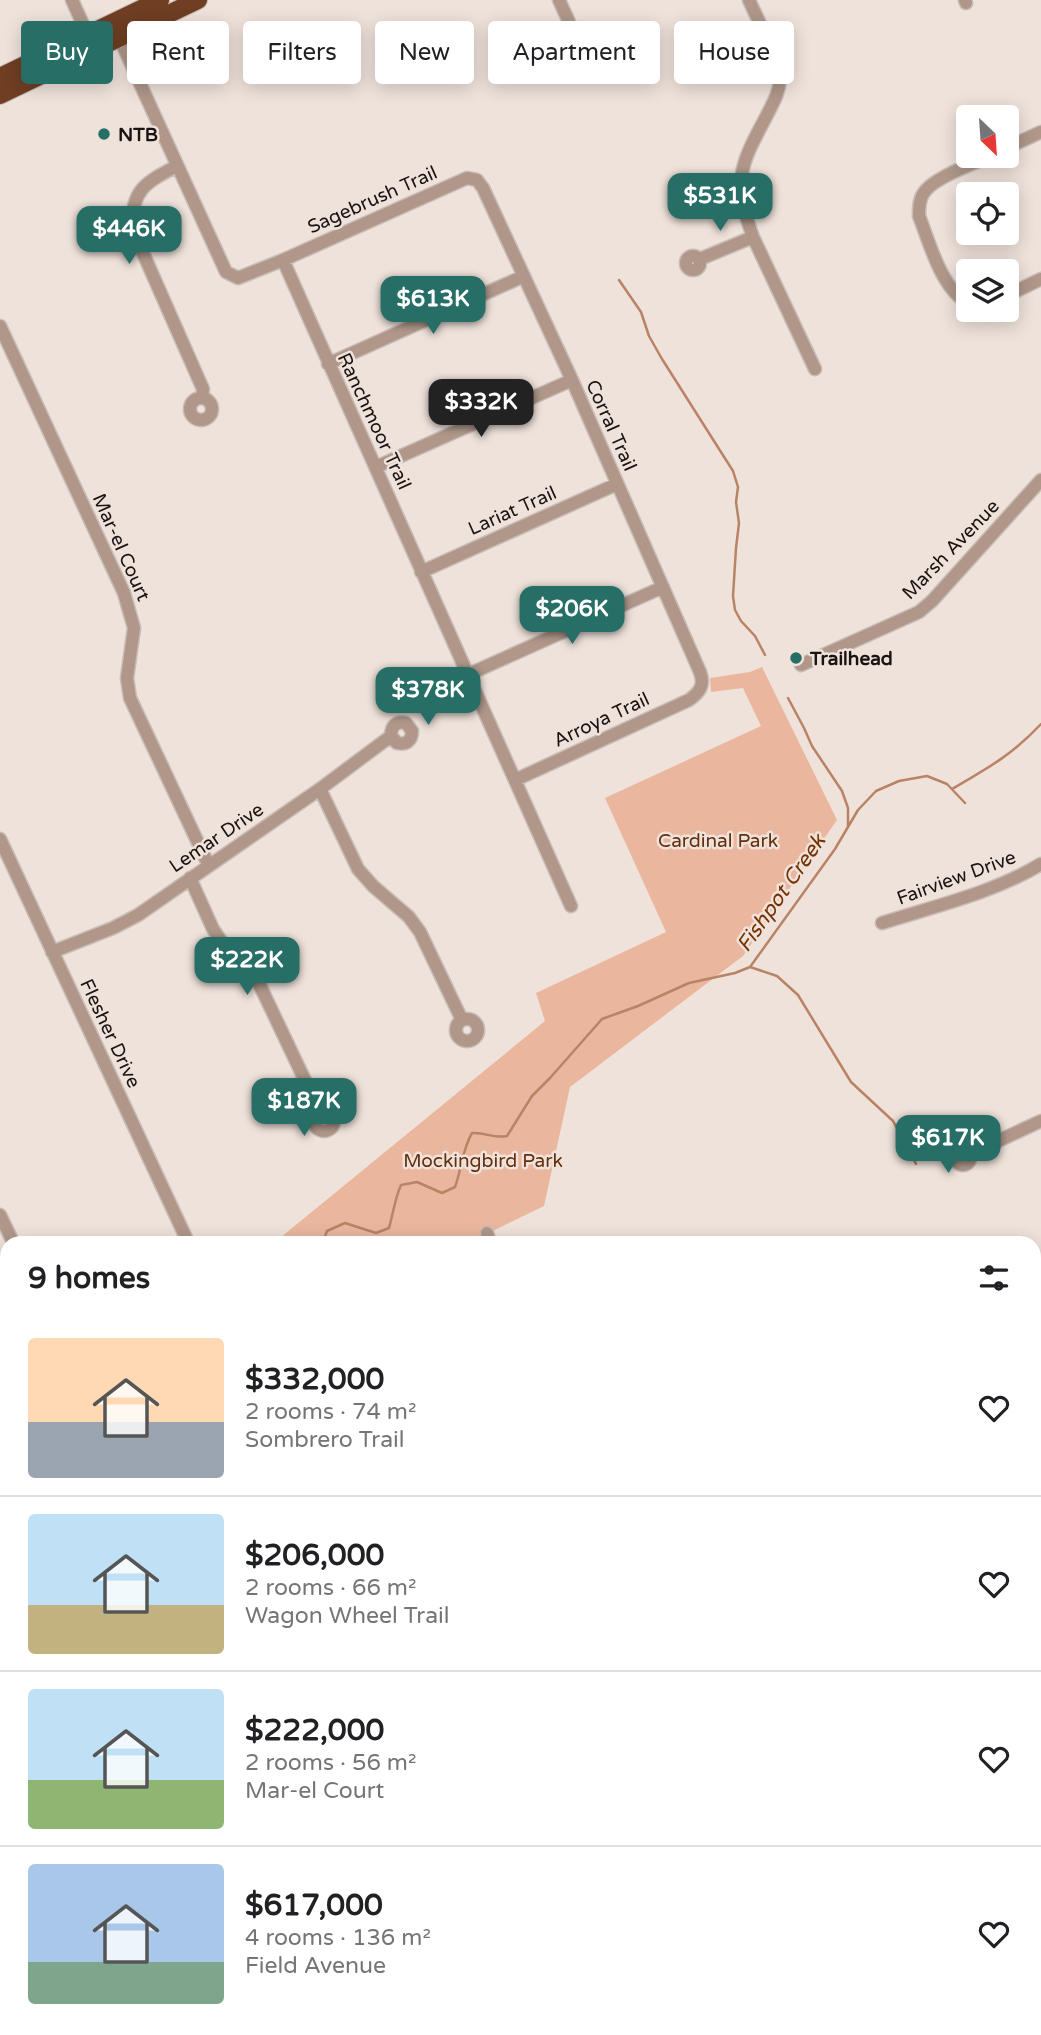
<!DOCTYPE html>
<meta charset="utf-8">
<style>
body{margin:0;font-family:"Varela Round",sans-serif;background:#f2f2f2;color:#202124;height:100vh;display:flex;flex-direction:column;font-size:26px;white-space:nowrap}
*{box-sizing:border-box;margin:0}
p{font-size:23px;color:#757577}
.icon{flex:none;width:38px;height:38px;fill:none;stroke:currentColor;stroke-width:2;stroke-linecap:round;stroke-linejoin:round}
.map{position:relative;flex:1;overflow:hidden}
.details{position:absolute;left:0px;top:1236px;width:1041px;height:800px;display:flex;flex-direction:column;background:#fff;border-radius:21px 21px 0 0;box-shadow:0 4px 18px #0003}
.details>*{flex:none}
.guide{position:absolute;left:21px;top:21px;width:999px;height:63px;display:flex;gap:14px}
.needle{width:46px;rotate:155deg}
.fabs{position:absolute;left:956px;top:105px;display:grid;gap:14px}
.fabs a{display:grid;place-items:center;width:63px;height:63px;border-radius:7px;background:#fff;box-shadow:0 4px 18px #0003;font-size:35px}
.price{position:absolute;translate:-50% -60px;padding:0 16px;border-radius:14px;background:#266e66;color:#fff;font-size:23px;line-height:46px;filter:drop-shadow(0 2px 4px #0008)}
.price::after{content:'';position:absolute;left:50%;top:42px;width:21px;height:16px;margin-left:-10px;background:inherit;clip-path:polygon(0 0,100% 0,50% 100%)}
.price.on{background:#222;color:#fff}
ul{padding:0;list-style:none}
li{display:flex;align-items:center;gap:21px;height:175px;padding:0 28px}
li+li{border-top:2px solid #e0e0e0}
li span{display:grid;place-items:center;flex:none;width:196px;height:140px;border-radius:7px;color:#555}
li>.icon{margin-inline-start:auto}
span .icon{width:84px;height:84px;fill:#fffc;stroke-width:1}
li b{font-size:30px}
h2{display:flex;justify-content:space-between;align-items:center;height:84px;padding:0 28px;font-size:30px}
.pill{padding:0 24px;border-radius:7px;background:#fff;box-shadow:0 4px 18px #0003;font-size:24px;line-height:63px}
.pill.on{background:#266e66;color:#fff}
.map>svg:first-child{display:block}
.green{fill:#eab79e}
.lines{fill:none;stroke-linecap:round;stroke-linejoin:round}
.stream{stroke:#b98366;stroke-width:2.5}
.minor-casing{stroke:#c8bdb7;stroke-width:15}
.major-casing{stroke:#c8bdb7;stroke-width:17}
.highway-casing{stroke:#c8bdb7;stroke-width:20}
.minor{stroke:#b0978a;stroke-width:12}
.major{stroke:#81563f;stroke-width:14}
.highway{stroke:#6f3e23;stroke-width:18}
.poi-dot{fill:#266e66;stroke:#efe2db;stroke-width:2.5}
.labels{text-anchor:middle;stroke-width:5;stroke-linejoin:round;paint-order:stroke}
.poi-label{font-size:19px;font-weight:bold;fill:#191412;stroke:#efe2db;text-anchor:start}
.street-label{font-size:19px;fill:#191412;stroke:#efe2db}
.park-label{font-size:19px;fill:#632f0e;stroke:#efe2db}
.water-label{font-size:21px;font-style:italic;fill:#753200;stroke:#efe2db}
</style>
<div class="map">
<svg width="1041" height="2035" viewBox="0 0 1041 2035">
<rect width="100%" height="100%" fill="#efe2db"/>
<!-- green -->
<path class="green" d="M 762,667 L 837,820 L 743,956 L 570,1087 L 544,1206 L 470,1242 L 275,1242 L 545,1021 L 536,993 L 666,932 L 605,798 L 761,726 L 743,688 L 711,692 L 710,678 L 750,672 Z"/>
<g class="lines">
<!-- stream -->
<path class="stream" d="M 619,280 L 641,312 L 649,336 L 662,359 L 733,471 L 738,487 L 736,502 L 739,523 L 736,548 L 733,596 L 735,610 L 741,621 L 755,636 L 765,655
M 788,698 L 804,728 L 812,746 L 842,791 L 848,808 L 848,826
M 952,789 C 988,768 1012,755 1041,724
M 750,967 L 777,976 L 798,995 L 851,1082 L 893,1121 L 916,1164
M 323,1242 L 327,1231 L 345,1223 L 376,1233 L 389,1228 C 393,1214 395,1198 401,1185 L 417,1182 L 442,1193 L 455,1187 C 462,1168 462,1150 472,1133 C 487,1132 491,1139 507,1136 L 532,1096 L 550,1078 L 602,1019 L 638,1006 L 689,983 L 735,973 L 750,967 L 835,849 L 858,810 L 876,791 L 899,781 L 927,776 L 947,784 L 965,803
M 0,1354 L 7,1353
M 0,1442 L 7,1452"/>
<defs>
<path id="minor" d="M 72,0 L 90,40
M 559,0 L 569,22
M 749,0 C 757,19 780,60 780,80 C 779,93 773,103 767,115 C 740,166 732,179 753,237 L 815,369
M 965,0 L 966,3
M 117,33 L 226,272 L 238,278 L 283,260 L 571,906
M 1006,148 L 1041,132
M 177,166 C 146,182 131,190 132,228 L 203,389 L 202,398
M686 263a7 7 0 1 1 14 0a7 7 0 1 1-14 0Z
M 700,259 L 753,237
M 283,260 L 467,178 L 477,180 L 483,188 L 572,380 L 700,672 C 705,685 700,692 689,700 L 515,780
M 1006,296 L 1041,279
M 968,303 C 941,288 930,244 919,216 C 919,209 919,200 923,194 C 932,178 973,164 990,156
M 0,326 L 124,593 L 134,628 L 127,678 L 130,698 L 209,866
M 328,364 L 524,276
M190 409a11 11 0 1 1 22 0a11 11 0 1 1-22 0Z
M 376,467 L 572,380
M 421,572 L 617,484
M 801,665 L 919,612 L 932,601 L 1041,480
M 467,675 L 663,587
M 320,789 L 358,869 L 373,886 L 409,917 L 420,932 L 462,1020
M 0,839 L 188,1242
M 190,878 L 213,929 L 221,941 L 255,975 L 320,1112
M 882,923 C 935,906 993,893 1041,864
M 52,952 L 113,928 L 138,915 L 320,789 L 391,736 C 391,726 396,721 406,723 L 412,731 C 412,741 406,745 397,743 L 391,736
M456 1030a11 11 0 1 1 22 0a11 11 0 1 1-22 0Z
M314 1121a10 10 0 1 1 20 0a10 10 0 1 1-20 0Z
M956 1158a7 7 0 1 1 14 0a7 7 0 1 1-14 0Z
M 970,1154 L 1041,1121
M 0,1215 L 13,1242
M 487,1233 L 490,1242
M 0,1276 L 7,1276
M 0,1568 L 7,1555
M 0,1620 L 0,1645
M 1041,1631 L 1039,1639 L 1041,1653
M 0,1685 L 7,1690
M 0,1805 L 7,1806
M 1034,1927 L 1041,1924
M 0,1949 L 7,1958
M 65,2028 L 70,2035
M 212,2028 L 212,2035
M 324,2028 L 329,2035
M 494,2028 L 499,2035"/>
<path id="major" d="M 1034,1515 L 1041,1512
M 654,2035 L 657,2028"/>
<path id="highway" d="M 0,77 L 160,0
M 0,95 L 198,0"/>
</defs>
<!-- minor casing -->
<use href="#minor" class="minor-casing"/>
<!-- major casing -->
<use href="#major" class="major-casing"/>
<!-- highway casing -->
<use href="#highway" class="highway-casing"/>
<!-- minor -->
<use href="#minor" class="minor"/>
<!-- major -->
<use href="#major" class="major"/>
<!-- highway -->
<use href="#highway" class="highway"/>
</g>
<!-- markers -->
<g class="poi-dot">
<circle cx="104" cy="134" r="7"/>
<circle cx="796" cy="658" r="7"/>
</g>
<g class="labels">
<!-- poi labels -->
<g class="poi-label">
<text x="118" y="141">NTB</text>
<text x="810" y="665">Trailhead</text>
</g>
<!-- street labels -->
<g class="street-label">
<text transform="translate(372 199) rotate(-24)" y="7">Sagebrush Trail</text>
<text transform="translate(375 421) rotate(65)" y="7">Ranchmoor Trail</text>
<text transform="translate(612 425) rotate(66)" y="7">Corral Trail</text>
<text transform="translate(512 510) rotate(-24)" y="7">Lariat Trail</text>
<text transform="translate(122 547) rotate(66)" y="7">Mar-el Court</text>
<text transform="translate(950 549) rotate(-46)" y="7">Marsh Avenue</text>
<text transform="translate(601 719) rotate(-25)" y="7">Arroya Trail</text>
<text transform="translate(216 837) rotate(-34)" y="7">Lemar Drive</text>
<text transform="translate(956 877) rotate(-20)" y="7">Fairview Drive</text>
<text transform="translate(111 1033) rotate(65)" y="7">Flesher Drive</text>
</g>
<!-- park labels -->
<g class="park-label">
<text x="718" y="847">Cardinal Park</text>
<text x="483" y="1167">Mockingbird Park</text>
</g>
<!-- water labels -->
<g class="water-label">
<text transform="translate(781 893) rotate(-55)" y="7">Fishpot Creek</text>
</g>
</g>
</svg>
<div class="fabs">
<a><svg class="needle" viewBox="-14 -14 28 28"><path d="M0-13l5 13h-10z" fill="#e53935"/><path d="M0 13l5-13h-10z" fill="#757577"/></svg></a>
<a><svg class="icon" aria-label="locate" viewBox="0 0 24 24"><circle cx="12" cy="12" r="6"/><path d="M12 2v4M12 18v4M2 12h4M18 12h4"/></svg></a>
<a><svg class="icon" aria-label="layers" viewBox="0 0 24 24"><path d="M12 4l9 5-9 5-9-5zM3 14l9 5 9-5"/></svg></a>
</div>
<b class="price" style="left:720px;top:233px">$531K</b>
<b class="price" style="left:129px;top:266px">$446K</b>
<b class="price" style="left:433px;top:336px">$613K</b>
<b class="price on" style="left:481px;top:439px">$332K</b>
<b class="price" style="left:572px;top:646px">$206K</b>
<b class="price" style="left:428px;top:727px">$378K</b>
<b class="price" style="left:247px;top:997px">$222K</b>
<b class="price" style="left:304px;top:1138px">$187K</b>
<b class="price" style="left:948px;top:1175px">$617K</b>
<div class="guide">
<a class="pill on">Buy</a>
<a class="pill">Rent</a>
<a class="pill">Filters</a>
<a class="pill">New</a>
<a class="pill">Apartment</a>
<a class="pill">House</a>
</div>
<section class="details">
<h2>9 homes<svg class="icon" aria-label="filters" viewBox="0 0 24 24"><path d="M4 7h16M4 17h16"/><circle cx="9" cy="7" r="2"/><circle cx="15" cy="17" r="2"/></svg></h2>
<ul>
<li><span style="background:linear-gradient(#ffd9b3 60%,#9aa5b1 0)"><svg class="icon" aria-label="home" viewBox="0 0 24 24"><path d="M3 11l9-7 9 7M6 9v11h12V9"/></svg></span><div><b>$332,000</b><p>2 rooms · 74 m²</p><p>Sombrero Trail</p></div><svg class="icon" aria-label="heart" viewBox="0 0 24 24"><path d="M12 20l-8-8c-3-5 5-10 8-4 3-6 11-1 8 4z"/></svg></li>
<li><span style="background:linear-gradient(#bfe0f5 65%,#c2b280 0)"><svg class="icon" aria-label="home" viewBox="0 0 24 24"><path d="M3 11l9-7 9 7M6 9v11h12V9"/></svg></span><div><b>$206,000</b><p>2 rooms · 66 m²</p><p>Wagon Wheel Trail</p></div><svg class="icon" aria-label="heart" viewBox="0 0 24 24"><path d="M12 20l-8-8c-3-5 5-10 8-4 3-6 11-1 8 4z"/></svg></li>
<li><span style="background:linear-gradient(#bfe0f5 65%,#8fb573 0)"><svg class="icon" aria-label="home" viewBox="0 0 24 24"><path d="M3 11l9-7 9 7M6 9v11h12V9"/></svg></span><div><b>$222,000</b><p>2 rooms · 56 m²</p><p>Mar-el Court</p></div><svg class="icon" aria-label="heart" viewBox="0 0 24 24"><path d="M12 20l-8-8c-3-5 5-10 8-4 3-6 11-1 8 4z"/></svg></li>
<li><span style="background:linear-gradient(#a9c7e8 70%,#7fa58c 0)"><svg class="icon" aria-label="home" viewBox="0 0 24 24"><path d="M3 11l9-7 9 7M6 9v11h12V9"/></svg></span><div><b>$617,000</b><p>4 rooms · 136 m²</p><p>Field Avenue</p></div><svg class="icon" aria-label="heart" viewBox="0 0 24 24"><path d="M12 20l-8-8c-3-5 5-10 8-4 3-6 11-1 8 4z"/></svg></li>
</ul>
</section>
</div>
